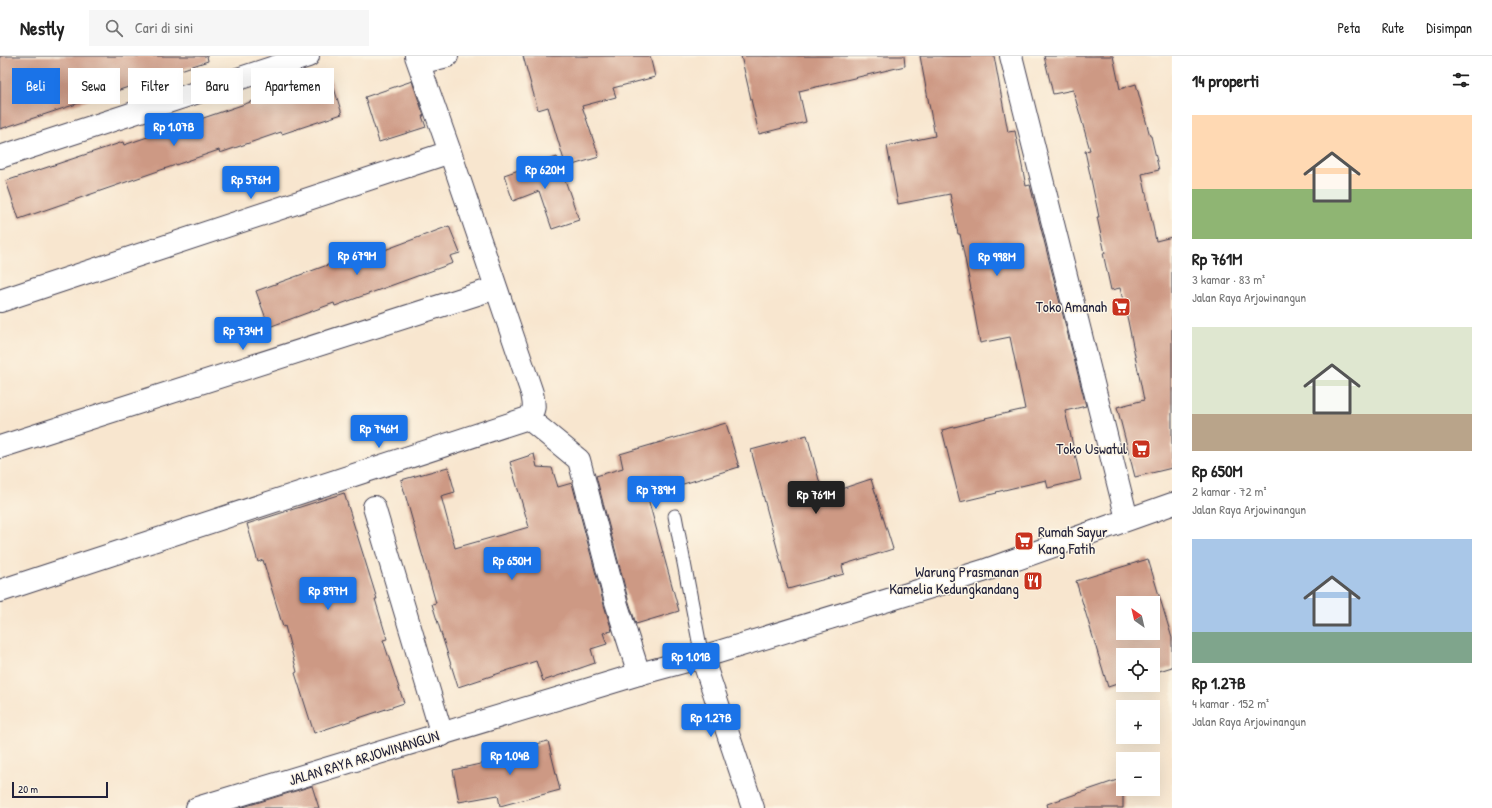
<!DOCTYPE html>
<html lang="id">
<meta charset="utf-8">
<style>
body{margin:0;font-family:"Patrick Hand",sans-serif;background:#f6f6f6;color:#222;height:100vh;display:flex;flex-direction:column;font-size:15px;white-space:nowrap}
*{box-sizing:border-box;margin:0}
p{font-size:13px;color:#767676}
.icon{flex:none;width:22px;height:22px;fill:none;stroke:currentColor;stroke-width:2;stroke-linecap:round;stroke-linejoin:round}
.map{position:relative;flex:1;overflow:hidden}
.drawer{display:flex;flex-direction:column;background:#fff;width:320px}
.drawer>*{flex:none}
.guide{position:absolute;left:12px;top:12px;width:380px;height:36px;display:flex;gap:8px}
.needle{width:26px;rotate:326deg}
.buttons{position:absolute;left:1116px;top:540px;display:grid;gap:8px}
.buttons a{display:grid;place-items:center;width:44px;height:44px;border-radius:0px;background:#fff;box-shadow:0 4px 16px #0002;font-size:20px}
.scale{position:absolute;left:12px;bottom:10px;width:96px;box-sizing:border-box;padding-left:4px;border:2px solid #22223b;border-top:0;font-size:11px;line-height:14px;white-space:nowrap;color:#22223b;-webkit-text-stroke:3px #fcf5e5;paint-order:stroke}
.price{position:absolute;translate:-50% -34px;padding:0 9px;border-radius:4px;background:#1a73e8;color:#fff;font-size:13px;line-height:26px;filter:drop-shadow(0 1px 2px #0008)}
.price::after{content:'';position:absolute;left:50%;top:24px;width:12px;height:9px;margin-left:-6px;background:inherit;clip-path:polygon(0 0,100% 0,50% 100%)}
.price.on{background:#222;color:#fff}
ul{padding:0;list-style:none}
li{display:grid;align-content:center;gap:8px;height:212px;padding:0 20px}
li span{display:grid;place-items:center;height:124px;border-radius:0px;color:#555}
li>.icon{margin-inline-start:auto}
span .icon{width:72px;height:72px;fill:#fffc;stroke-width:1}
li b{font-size:17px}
h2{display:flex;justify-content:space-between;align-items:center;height:48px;padding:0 20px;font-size:17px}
.pill{padding:0 14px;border-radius:0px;background:#fff;box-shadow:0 4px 16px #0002;font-size:14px;line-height:36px}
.pill.on{background:#1a73e8;color:#fff}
header{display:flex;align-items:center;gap:24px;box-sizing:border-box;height:56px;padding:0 20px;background:#fff;border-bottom:1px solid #e0e0e0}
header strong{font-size:19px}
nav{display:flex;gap:22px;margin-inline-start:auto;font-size:14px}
.search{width:280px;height:36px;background:#f6f6f6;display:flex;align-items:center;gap:10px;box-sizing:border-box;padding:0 14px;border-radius:0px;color:#767676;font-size:15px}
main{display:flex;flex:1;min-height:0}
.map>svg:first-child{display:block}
.building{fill:#cd9984;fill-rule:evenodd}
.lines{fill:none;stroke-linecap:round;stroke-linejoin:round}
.service-casing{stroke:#423f51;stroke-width:15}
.minor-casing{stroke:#423f51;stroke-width:24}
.secondary-casing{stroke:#423f51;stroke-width:24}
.service{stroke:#fff;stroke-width:13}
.minor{stroke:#fff;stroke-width:22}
.secondary{stroke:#fff;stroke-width:22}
.labels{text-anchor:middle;stroke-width:3;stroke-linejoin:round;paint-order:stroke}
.poi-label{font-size:15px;fill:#22223b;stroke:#fcf5e5;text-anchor:end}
.street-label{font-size:15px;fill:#22223b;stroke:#fcf5e5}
</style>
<header>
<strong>Nestly</strong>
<div class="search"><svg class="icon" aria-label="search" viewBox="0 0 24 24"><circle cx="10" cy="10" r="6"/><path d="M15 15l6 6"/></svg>Cari di sini</div>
<nav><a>Peta</a><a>Rute</a><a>Disimpan</a></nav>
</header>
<main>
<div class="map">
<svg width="1172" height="752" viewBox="0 0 1172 752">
<rect width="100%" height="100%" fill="#fcf5e5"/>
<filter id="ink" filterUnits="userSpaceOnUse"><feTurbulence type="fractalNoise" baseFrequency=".025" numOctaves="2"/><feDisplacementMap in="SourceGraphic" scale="8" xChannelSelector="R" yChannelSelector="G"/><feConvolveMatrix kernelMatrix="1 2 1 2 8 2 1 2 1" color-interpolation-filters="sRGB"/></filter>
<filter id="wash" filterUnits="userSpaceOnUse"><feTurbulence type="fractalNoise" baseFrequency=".012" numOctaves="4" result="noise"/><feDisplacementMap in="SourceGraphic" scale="16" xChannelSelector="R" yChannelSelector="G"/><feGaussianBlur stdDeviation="0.9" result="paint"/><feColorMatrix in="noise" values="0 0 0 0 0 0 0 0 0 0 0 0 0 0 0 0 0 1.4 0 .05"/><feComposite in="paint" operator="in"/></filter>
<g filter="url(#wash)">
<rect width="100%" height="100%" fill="#f8e6cf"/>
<g id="blocks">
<!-- building -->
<path class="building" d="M 0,0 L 207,0 L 208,5 L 0,73 Z
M 523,0 L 650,0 L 655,21 L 613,32 L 616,41 L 582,50 L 599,101 L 566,111 L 548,51 L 538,54 Z
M 741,0 L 904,0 L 905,10 L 799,35 L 806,66 L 759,78 Z
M 920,0 L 994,0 L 1008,76 L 1015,75 L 1026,130 L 1030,129 L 1086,350 L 1065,355 L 1081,424 L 1048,432 L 1046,424 L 996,436 L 997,437 L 960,446 L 942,374 L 986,363 L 985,362 L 1025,353 L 1010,281 L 980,287 L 970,233 L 971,233 L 960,178 L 958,178 L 950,138 L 898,148 L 887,90 L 935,80 Z
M 1044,0 L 1113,0 L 1120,33 L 1136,28 L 1150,80 L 1151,80 L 1159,114 L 1142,118 L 1156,185 L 1172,181 L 1172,412 L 1135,421 L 1117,351 L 1144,344 L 1128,265 L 1120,232 L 1111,234 L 1103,197 L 1105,197 L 1097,161 L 1099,161 L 1085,95 L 1090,94 L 1073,34 L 1053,38 Z
M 330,19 L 342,58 L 282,78 L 281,76 L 220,97 L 219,94 L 19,163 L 6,125 L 123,86 L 124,89 Z
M 412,25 L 424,60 L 422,60 L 426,71 L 379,86 L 365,41 Z
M 557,101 L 579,164 L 552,173 L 539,135 L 513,145 L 504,119 Z
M 449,170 L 460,197 L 450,200 L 453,207 L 335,250 L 334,247 L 269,271 L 256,235 L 380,190 L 382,195 Z
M 726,367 L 739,411 L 647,439 L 679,555 L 636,568 L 628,543 L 596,420 L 623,412 L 620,398 Z
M 807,379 L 823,439 L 871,423 L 893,493 L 842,509 L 844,518 L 788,533 L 751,394 Z
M 534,398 L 537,411 L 552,412 L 558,431 L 572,427 L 604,549 L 612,575 L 603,577 L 607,588 L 591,593 L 595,607 L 543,625 L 536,605 L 458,631 L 432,548 L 436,547 L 401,424 L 448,411 L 455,436 L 441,440 L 455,492 L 529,471 L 510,406 Z
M 344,437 L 377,543 L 375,543 L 387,583 L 383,584 L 404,647 L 314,677 L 295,617 L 297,616 L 285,570 L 283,571 L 263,504 L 258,506 L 247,468 Z
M 1148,503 L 1172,582 L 1172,611 L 1153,617 L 1153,599 L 1123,599 L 1123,626 L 1108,631 L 1076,525 ZM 1123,547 L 1153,547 L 1153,577 L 1123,577 Z
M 548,685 L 560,734 L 500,750 L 498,739 L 459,746 L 453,714 L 489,706 L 488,701 Z
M 1123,722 L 1123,752 L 1048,752 L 1047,748 Z
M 312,730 L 319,752 L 240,752 Z"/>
</g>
</g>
<g filter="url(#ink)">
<use href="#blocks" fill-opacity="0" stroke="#423f51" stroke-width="1"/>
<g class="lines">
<defs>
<path id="service" d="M 675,460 L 702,601"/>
<path id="minor" d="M 1011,0 L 1127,463
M 419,7 L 447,0
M 0,101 L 308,0
M 0,245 L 450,96 L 416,0
M 528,362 L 579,404 L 616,546 L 639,618
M 0,391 L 496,232
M 374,451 L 442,679
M 0,535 L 528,362 C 536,353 534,349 532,337 L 450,96
M 702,601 L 753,752"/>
<path id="secondary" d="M 197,752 L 639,618 L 702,601 L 983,515 L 1172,448"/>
</defs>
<!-- service casing -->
<use href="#service" class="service-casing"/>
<!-- minor casing -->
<use href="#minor" class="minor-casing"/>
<!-- secondary casing -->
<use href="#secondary" class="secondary-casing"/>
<!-- service -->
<use href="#service" class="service"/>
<!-- minor -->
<use href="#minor" class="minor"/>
<!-- secondary -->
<use href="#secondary" class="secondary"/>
</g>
</g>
<!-- icons -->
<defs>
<symbol id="supermarket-square" viewBox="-11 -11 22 22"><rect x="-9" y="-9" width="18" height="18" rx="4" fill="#c8321e" stroke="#fcf5e5"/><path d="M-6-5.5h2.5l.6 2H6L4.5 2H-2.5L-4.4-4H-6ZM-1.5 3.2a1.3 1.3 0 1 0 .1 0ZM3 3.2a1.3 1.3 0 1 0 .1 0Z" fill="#fff"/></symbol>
<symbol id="restaurant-square" viewBox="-11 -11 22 22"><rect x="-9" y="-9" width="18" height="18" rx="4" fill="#c8321e" stroke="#fcf5e5"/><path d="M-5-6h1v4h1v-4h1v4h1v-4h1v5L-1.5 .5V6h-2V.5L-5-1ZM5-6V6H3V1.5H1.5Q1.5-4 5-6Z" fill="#fff"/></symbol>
</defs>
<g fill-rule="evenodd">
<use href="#supermarket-square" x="1110" y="240" width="22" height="22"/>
<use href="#supermarket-square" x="1130" y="382" width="22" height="22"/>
<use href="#supermarket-square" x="1013" y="474" width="22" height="22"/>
<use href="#restaurant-square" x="1022" y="514" width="22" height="22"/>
</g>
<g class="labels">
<!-- poi labels -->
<g class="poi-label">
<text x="1107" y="256">Toko Amanah</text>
<text x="1127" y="398">Toko Uswatul</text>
<text x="1038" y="481" text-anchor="start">Rumah Sayur<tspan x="1038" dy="17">Kang Fatih</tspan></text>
<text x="1019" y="521">Warung Prasmanan<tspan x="1019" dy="17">Kamelia Kedungkandang</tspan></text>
</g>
<!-- street labels -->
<g class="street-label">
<text transform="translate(364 702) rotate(-17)" y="5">JALAN RAYA ARJOWINANGUN</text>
</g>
</g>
</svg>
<div class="buttons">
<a><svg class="needle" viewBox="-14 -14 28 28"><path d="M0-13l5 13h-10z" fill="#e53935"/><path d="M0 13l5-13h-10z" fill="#767676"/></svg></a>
<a><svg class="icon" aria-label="locate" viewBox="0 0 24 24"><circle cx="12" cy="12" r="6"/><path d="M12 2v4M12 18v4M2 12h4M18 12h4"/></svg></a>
<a>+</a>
<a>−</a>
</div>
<div class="scale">20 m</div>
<b class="price" style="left:174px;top:91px">Rp 1.07B</b>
<b class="price" style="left:545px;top:134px">Rp 620M</b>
<b class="price" style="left:251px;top:144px">Rp 576M</b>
<b class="price" style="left:357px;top:220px">Rp 679M</b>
<b class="price" style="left:997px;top:221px">Rp 998M</b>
<b class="price" style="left:243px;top:295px">Rp 734M</b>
<b class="price" style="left:379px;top:393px">Rp 746M</b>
<b class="price" style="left:656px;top:454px">Rp 789M</b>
<b class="price on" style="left:816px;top:459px">Rp 761M</b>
<b class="price" style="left:512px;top:525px">Rp 650M</b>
<b class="price" style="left:328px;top:555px">Rp 897M</b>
<b class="price" style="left:691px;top:621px">Rp 1.01B</b>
<b class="price" style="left:711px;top:682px">Rp 1.27B</b>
<b class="price" style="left:510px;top:720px">Rp 1.04B</b>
<div class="guide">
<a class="pill on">Beli</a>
<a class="pill">Sewa</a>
<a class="pill">Filter</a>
<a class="pill">Baru</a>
<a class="pill">Apartemen</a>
</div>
</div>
<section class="drawer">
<h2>14 properti<svg class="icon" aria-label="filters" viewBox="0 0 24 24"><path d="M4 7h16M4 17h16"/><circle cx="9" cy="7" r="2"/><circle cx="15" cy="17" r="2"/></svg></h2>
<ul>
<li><span style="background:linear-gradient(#ffd9b3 60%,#8fb573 0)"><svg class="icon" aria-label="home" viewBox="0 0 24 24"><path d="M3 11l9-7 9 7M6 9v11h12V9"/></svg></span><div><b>Rp 761M</b><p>3 kamar · 83 m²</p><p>Jalan Raya Arjowinangun</p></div></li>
<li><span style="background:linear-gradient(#dfe7d0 70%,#b9a48a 0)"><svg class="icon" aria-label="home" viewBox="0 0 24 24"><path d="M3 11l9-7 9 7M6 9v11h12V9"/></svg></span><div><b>Rp 650M</b><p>2 kamar · 72 m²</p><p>Jalan Raya Arjowinangun</p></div></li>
<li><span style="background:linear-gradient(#a9c7e8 75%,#7fa58c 0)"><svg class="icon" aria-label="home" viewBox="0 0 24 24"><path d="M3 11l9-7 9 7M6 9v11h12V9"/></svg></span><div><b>Rp 1.27B</b><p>4 kamar · 152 m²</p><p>Jalan Raya Arjowinangun</p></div></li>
</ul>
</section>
</main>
